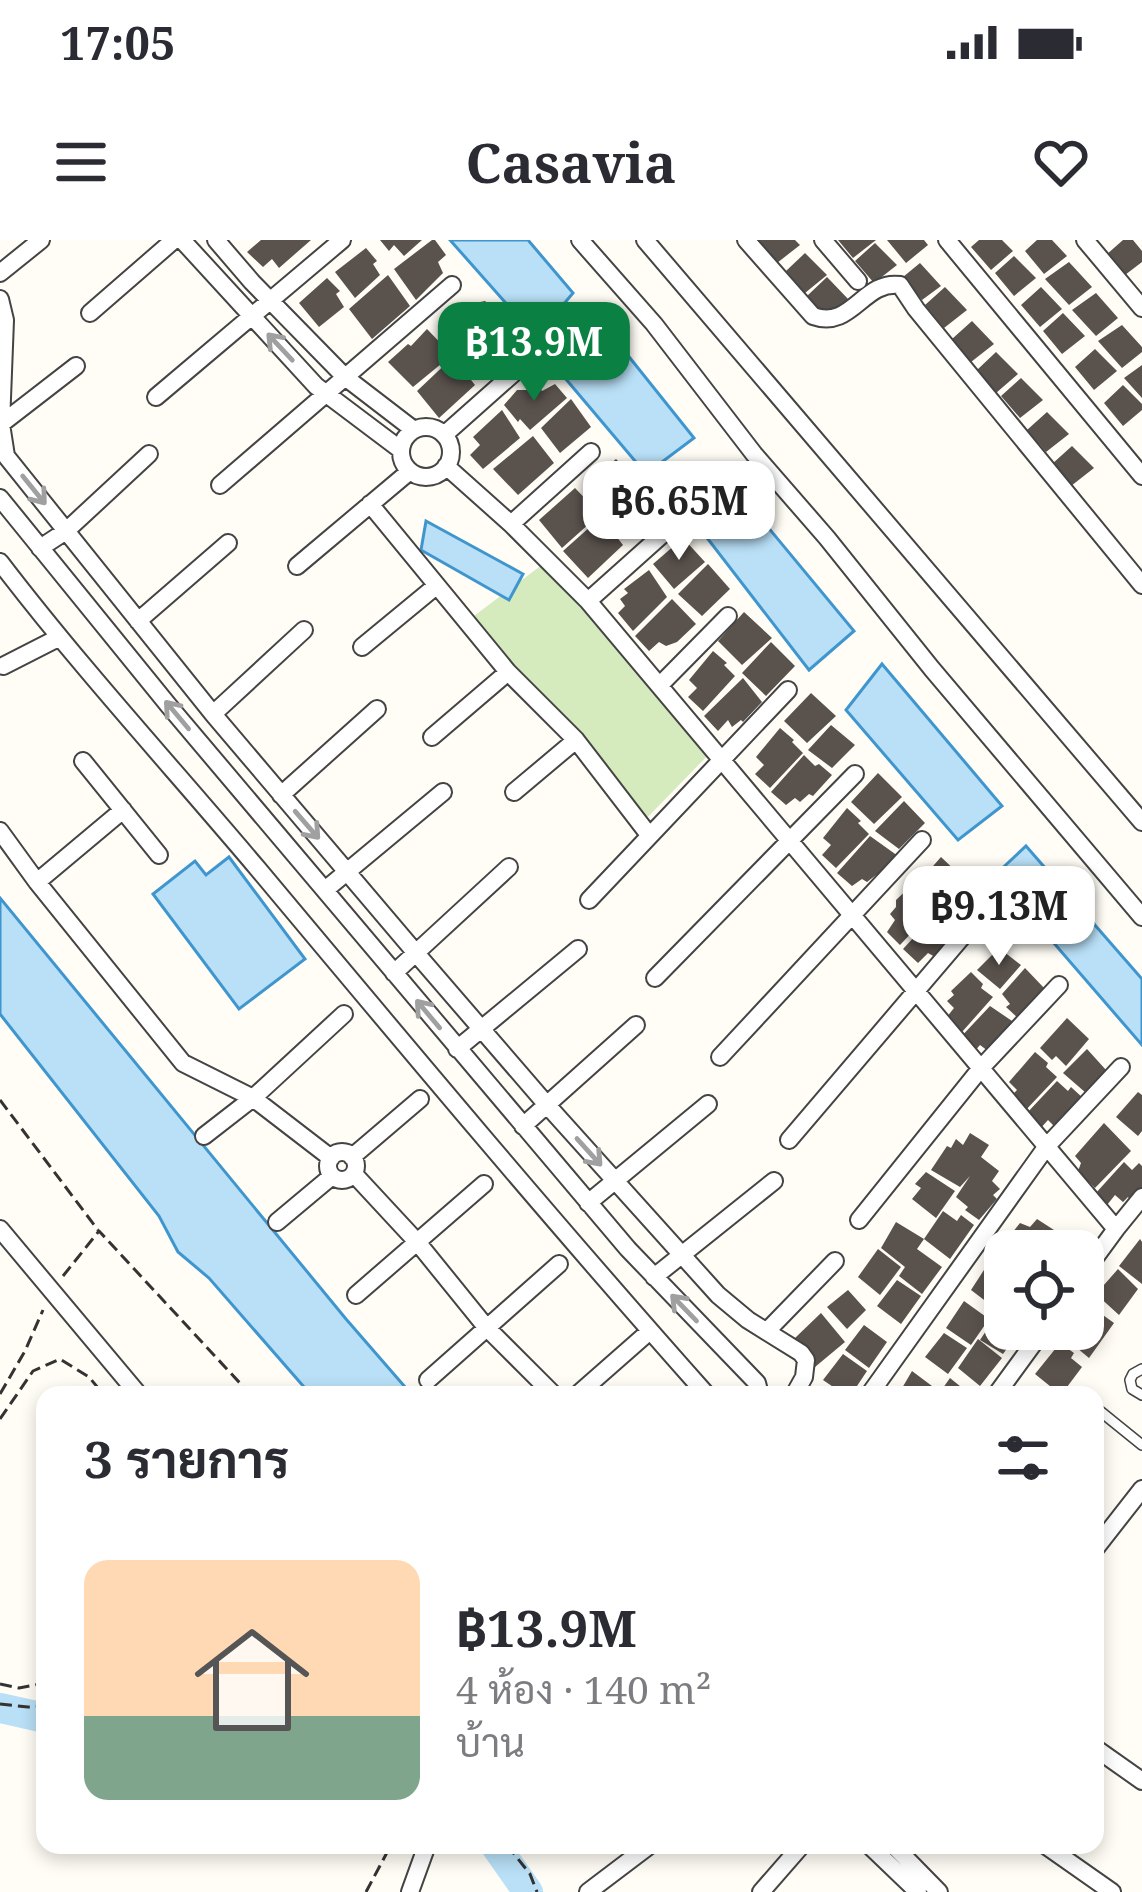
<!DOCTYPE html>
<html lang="th">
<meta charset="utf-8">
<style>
body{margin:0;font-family:"Noto Serif",Sarabun,serif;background:#f7f7f7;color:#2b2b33;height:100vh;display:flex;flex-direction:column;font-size:45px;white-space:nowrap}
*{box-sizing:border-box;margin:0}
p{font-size:39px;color:#7c7c81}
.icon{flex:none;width:66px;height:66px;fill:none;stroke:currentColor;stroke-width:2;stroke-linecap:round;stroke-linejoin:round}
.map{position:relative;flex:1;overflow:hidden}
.details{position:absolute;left:36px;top:1146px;width:1068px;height:468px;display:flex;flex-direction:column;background:#fff;border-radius:24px;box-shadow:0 6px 18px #0003}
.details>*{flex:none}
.controls{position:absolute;left:984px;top:990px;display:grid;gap:24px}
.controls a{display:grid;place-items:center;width:120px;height:120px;border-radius:24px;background:#fff;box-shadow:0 6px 18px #0003;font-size:60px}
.price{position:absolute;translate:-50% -102px;padding:0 27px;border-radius:24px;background:#fff;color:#222;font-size:39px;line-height:78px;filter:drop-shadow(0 3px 6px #0008)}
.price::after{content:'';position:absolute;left:50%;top:72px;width:36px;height:27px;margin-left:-18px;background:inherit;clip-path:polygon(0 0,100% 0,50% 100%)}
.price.on{background:#0b8043;color:#fff}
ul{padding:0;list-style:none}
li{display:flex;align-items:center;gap:36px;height:300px;padding:0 48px}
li+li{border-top:3px solid #e1e1e2}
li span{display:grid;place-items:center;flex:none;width:336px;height:240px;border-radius:24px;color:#555}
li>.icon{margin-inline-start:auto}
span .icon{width:144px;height:144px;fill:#fffc;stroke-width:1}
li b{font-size:51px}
h2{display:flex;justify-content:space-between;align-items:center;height:144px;padding:0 48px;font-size:51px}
.status{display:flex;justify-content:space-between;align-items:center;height:84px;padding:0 60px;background:#fff;direction:ltr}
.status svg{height:33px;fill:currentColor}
header{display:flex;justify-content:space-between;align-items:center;height:156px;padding:0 48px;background:#fff;font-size:54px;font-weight:700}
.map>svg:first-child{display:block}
.green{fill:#d5ebbd}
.water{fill:#b9e0f7;stroke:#3f96cf;stroke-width:3}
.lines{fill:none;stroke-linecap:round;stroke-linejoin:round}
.river{stroke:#b9e0f7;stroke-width:30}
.building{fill:#5a524d}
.lane-casing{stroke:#444;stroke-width:12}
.street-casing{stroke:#444;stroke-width:20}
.path{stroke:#333;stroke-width:3;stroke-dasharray:12 6;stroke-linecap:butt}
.lane{stroke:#fff;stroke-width:9}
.street{stroke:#fff;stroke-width:16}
.oneway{stroke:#a0a0a0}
</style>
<div class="status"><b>17:05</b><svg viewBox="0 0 49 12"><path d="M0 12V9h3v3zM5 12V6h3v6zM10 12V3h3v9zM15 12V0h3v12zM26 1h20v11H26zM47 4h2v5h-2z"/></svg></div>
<header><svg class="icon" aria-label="menu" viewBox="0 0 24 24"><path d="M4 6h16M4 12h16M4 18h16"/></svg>Casavia<svg class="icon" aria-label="heart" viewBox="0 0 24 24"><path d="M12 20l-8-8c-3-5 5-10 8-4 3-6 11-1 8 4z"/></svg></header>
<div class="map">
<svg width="1142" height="1652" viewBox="0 0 1142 1652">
<rect width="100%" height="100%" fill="#fffdf5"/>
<!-- green -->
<path class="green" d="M 547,321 L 713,510 L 641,584 L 470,379 Z"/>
<!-- water -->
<path class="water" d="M 450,0 L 528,0 L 573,53 L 536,97 Z
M 598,78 L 694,198 L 646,234 L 554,125 Z
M 733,245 L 854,391 L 809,430 L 694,281 Z
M 426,281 L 523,334 L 509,360 L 421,310 Z
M 882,424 L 1002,566 L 958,600 L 846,470 Z
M 1026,606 L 1142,739 L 1142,805 L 995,635 Z
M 229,617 L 305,719 L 239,769 L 153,654 L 195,621 L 206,635 Z
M 0,658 L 346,1079 L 412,1155 L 311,1155 L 209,1038 L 178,1012 L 159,976 L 0,774 Z"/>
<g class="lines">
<!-- river -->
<path class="river" d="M 0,1468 L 45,1478
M 495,1605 L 528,1652"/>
</g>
<!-- building -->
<path class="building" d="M 261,0 L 311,0 L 279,28 L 272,19 L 263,27 L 247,12 Z
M 380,0 L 422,0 L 404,16 L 394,5 L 389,11 Z
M 432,0 L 435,0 L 446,15 L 438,22 L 443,33 L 416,60 L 394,29 Z
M 758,0 L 795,0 L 800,5 L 777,23 Z
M 838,0 L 876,0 L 853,18 Z
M 887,0 L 924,0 L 928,5 L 906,23 Z
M 979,0 L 1002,0 L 1013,11 L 991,30 L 971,7 Z
M 1037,0 L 1052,0 L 1067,16 L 1044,34 L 1025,11 Z
M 1123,0 L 1133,0 L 1142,11 L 1142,22 L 1125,35 L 1106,15 Z
M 875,3 L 897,25 L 874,43 L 855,21 Z
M 366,8 L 377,21 L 373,24 L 380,35 L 355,58 L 335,32 Z
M 805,13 L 827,35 L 805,53 L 786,31 Z
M 1014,16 L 1036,38 L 1014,56 L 995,33 Z
M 1069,22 L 1092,47 L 1069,65 L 1045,39 Z
M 920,23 L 941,46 L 922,60 L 903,37 Z
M 388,35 L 410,66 L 372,99 L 349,69 Z
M 827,37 L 849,60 L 826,78 L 807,56 Z
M 327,38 L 340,51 L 336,54 L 344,67 L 319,87 L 299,63 Z
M 945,47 L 967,70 L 944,88 L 925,65 Z
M 1041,47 L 1062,69 L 1040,87 L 1021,65 Z
M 1096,53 L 1118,78 L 1096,96 L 1072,70 Z
M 485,61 L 497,71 L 497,82 L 463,111 L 440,85 L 471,64 Z
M 1063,73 L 1085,96 L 1062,114 L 1043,91 Z
M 505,81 L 517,97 L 506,105 L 509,112 L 501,117 L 502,121 L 480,138 L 463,113 Z
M 972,81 L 994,104 L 971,122 L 952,99 Z
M 1122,85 L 1142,107 L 1142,112 L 1122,128 L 1098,101 Z
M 427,89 L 452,115 L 413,147 L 388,122 L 408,104 L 411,106 Z
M 1095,109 L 1117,131 L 1094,150 L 1075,127 Z
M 996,112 L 1018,134 L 996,153 L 977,130 Z
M 453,117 L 475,145 L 439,178 L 417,151 Z
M 1142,125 L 1142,158 L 1124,138 Z
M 1021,138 L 1043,160 L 1020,178 L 1001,156 Z
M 555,144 L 567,158 L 530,190 L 520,179 L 518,182 L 504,165 L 517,150 L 529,150 L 538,145 L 542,151 Z
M 1123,145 L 1142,164 L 1142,170 L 1123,186 L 1104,163 Z
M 571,159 L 591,187 L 560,213 L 541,188 Z
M 502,170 L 520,198 L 483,229 L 470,215 L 480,205 L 473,197 Z
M 1047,172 L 1069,194 L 1046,212 L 1027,190 Z
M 533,196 L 554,223 L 518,255 L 493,229 Z
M 1072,206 L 1094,228 L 1071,246 L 1052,224 Z
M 616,219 L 639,242 L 608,268 L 586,245 Z
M 642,243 L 661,270 L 631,297 L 609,271 Z
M 575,248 L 600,274 L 562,308 L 539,280 Z
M 601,277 L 623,305 L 588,338 L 563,311 Z
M 683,298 L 705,322 L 674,349 L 653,324 Z
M 708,324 L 730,349 L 702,376 L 678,354 Z
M 649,330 L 667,357 L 633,391 L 618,373 L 625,366 L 620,359 L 628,353 L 624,349 Z
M 672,359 L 696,384 L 677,402 L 666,406 L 659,402 L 649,411 L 635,396 Z
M 744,372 L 772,398 L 742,425 L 718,401 Z
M 771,402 L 795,426 L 766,456 L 742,433 Z
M 713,411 L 727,423 L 724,425 L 735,436 L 703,471 L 688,457 L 697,448 L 689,440 Z
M 743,438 L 762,462 L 743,482 L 741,480 L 732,487 L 728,480 L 718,491 L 704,476 Z
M 811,453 L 836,476 L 807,503 L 784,481 Z
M 831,485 L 855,505 L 832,528 L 808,510 Z
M 780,488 L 794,500 L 792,502 L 803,513 L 770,548 L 755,534 L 764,525 L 756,517 Z
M 804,515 L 815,526 L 819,524 L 832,535 L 813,556 L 809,554 L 800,562 L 795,558 L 786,565 L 771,552 Z
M 878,533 L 902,557 L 874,584 L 851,562 Z
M 904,561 L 925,583 L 899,609 L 875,591 Z
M 847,568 L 861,581 L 858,583 L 869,594 L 836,628 L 822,615 L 831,605 L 823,598 Z
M 870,596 L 898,616 L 879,637 L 876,635 L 867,642 L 862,639 L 852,646 L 837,633 Z
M 941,617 L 962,637 L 941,663 L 919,642 Z
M 965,641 L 986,661 L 965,685 L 943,664 Z
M 914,643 L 934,669 L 900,705 L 887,692 L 895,680 L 890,674 L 896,667 L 896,660 Z
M 937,672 L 947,682 L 965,691 L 935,717 L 928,713 L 918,723 L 903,709 Z
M 999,708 L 1021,725 L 1000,749 L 977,730 Z
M 1025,728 L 1045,749 L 1019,779 L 1006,767 L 1010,764 L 1002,754 Z
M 971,732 L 983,744 L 981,748 L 993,757 L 962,792 L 946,778 L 954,768 L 947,761 L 954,755 L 951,751 Z
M 990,766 L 1015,783 L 988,811 L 980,805 L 973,813 L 958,800 Z
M 1067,778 L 1089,799 L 1066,826 L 1056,816 L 1052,820 L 1040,808 Z
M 1087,809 L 1106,830 L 1086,853 L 1063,833 Z
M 1035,812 L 1048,823 L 1046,827 L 1057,837 L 1023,873 L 1010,857 L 1017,850 L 1009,842 Z
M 1057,841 L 1068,851 L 1071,847 L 1084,859 L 1056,888 L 1048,880 L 1039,890 L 1026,874 Z
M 1138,852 L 1142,855 L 1142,891 L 1138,896 L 1116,877 Z
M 1104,883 L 1131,911 L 1095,948 L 1078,931 L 1081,923 L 1075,916 Z
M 970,893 L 989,905 L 981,917 L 999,931 L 992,941 L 1000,949 L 993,955 L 997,959 L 979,980 L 965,970 L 968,967 L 956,957 L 970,936 L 960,947 L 931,930 L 947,906 L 951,908 L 956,899 L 963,905 Z
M 1124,922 L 1132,930 L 1139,923 L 1142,926 L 1142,949 L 1131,961 L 1128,957 L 1123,962 L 1115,955 L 1107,965 L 1095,954 Z
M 926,932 L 955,951 L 936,978 L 912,959 L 921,948 L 915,944 Z
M 943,971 L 957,981 L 961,975 L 974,985 L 950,1019 L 924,999 Z
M 1037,979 L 1054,990 L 1038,1011 L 1005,1011 L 1005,1019 L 996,1013 L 1020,983 L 1030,987 Z
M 896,982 L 924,999 L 917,1009 L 942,1027 L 922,1054 L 899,1036 L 905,1027 L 881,1008 Z
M 1140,999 L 1142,1002 L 1142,1044 L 1119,1026 Z
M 878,1009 L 901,1027 L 880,1055 L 858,1037 Z
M 993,1016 L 1005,1024 L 1005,1056 L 996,1069 L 971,1050 Z
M 1118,1029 L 1138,1049 L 1119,1075 L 1096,1054 Z
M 897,1040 L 921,1056 L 901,1084 L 877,1066 Z
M 848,1050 L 866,1070 L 847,1089 L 827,1067 Z
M 964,1061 L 989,1079 L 971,1105 L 946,1088 Z
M 1089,1065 L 1114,1083 L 1089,1118 L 1065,1098 L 1071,1089 L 1083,1089 L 1083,1073 Z
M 821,1073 L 845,1102 L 815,1127 L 795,1098 Z
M 998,1073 L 1005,1078 L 1005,1089 L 1021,1089 L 1003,1114 L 980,1100 Z
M 864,1085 L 887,1102 L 869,1128 L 845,1110 Z
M 944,1093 L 967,1108 L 948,1134 L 925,1117 Z
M 978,1099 L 1002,1118 L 980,1146 L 958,1128 Z
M 1060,1103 L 1074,1113 L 1071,1118 L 1082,1127 L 1061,1155 L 1035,1134 Z
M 843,1114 L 867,1131 L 851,1155 L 845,1155 L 823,1140 Z
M 912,1131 L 936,1149 L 933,1155 L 898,1155 Z
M 950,1138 L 971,1155 L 938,1155 Z"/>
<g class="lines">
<defs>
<path id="lane" d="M 1142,1129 L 1133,1134 L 1130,1140 L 1132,1149 L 1142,1155
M 1095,1167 L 1142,1205"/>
<path id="street" d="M 182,0 L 316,146 L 401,210
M 216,0 L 252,42 L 345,137 L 414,190
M 580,0 L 654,84 L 754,214 L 827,298 L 932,429 L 1142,677
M 645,0 L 1142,582
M 746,0 L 813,76 C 852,90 863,40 900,45 L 916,69 L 1142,345
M 823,0 L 858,41
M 947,0 L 1142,236
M 1085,0 L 1142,68
M 0,33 L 41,0
M 0,59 L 5,80 L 1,184 L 6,216 L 213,474 L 415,712 L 547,865 L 718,1055 L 748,1080 L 801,1113 L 806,1120 L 804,1137 L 794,1155
M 90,73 L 174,0
M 156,157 L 342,0
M 1,184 L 76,126
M401 212a25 25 0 1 1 50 0a25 25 0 1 1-50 0Z
M 444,195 L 524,124
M 446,226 L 511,284 L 588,361 L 1116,989 L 1083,1034
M 220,245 L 452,45
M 0,258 L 169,466 L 628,1009 L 757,1143 L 760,1155
M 370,264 L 508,432 L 576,500 L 649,595
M 511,284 L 591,212
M 40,308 L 66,291 L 149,214
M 0,322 C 81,428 172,527 258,629 C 406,806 554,983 707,1155
M 297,326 L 410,231
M 588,361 L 664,293
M 138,381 L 228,303
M 362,407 L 436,346
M 3,426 L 58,398
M 660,445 L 728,376
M 213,474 L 304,390
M 432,497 L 508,432
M 83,521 L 159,615
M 514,552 L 576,500
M 281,555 L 377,469
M 0,591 L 37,642 L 183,823 L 253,858 L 331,918
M 37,642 L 123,570
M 325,650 L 443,552
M 589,660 L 788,450
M 394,733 L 509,627
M 655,738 L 855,534
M 457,809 L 578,709
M 720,817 L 922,600
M 523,886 L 636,785
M 204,896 L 253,858 L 344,774
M 789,900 L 991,663
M328 926a14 14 0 1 1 28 0a14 14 0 1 1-28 0Z
M 352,917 L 420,859
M 354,934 L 418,1003 L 486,1087 L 554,1155
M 588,963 L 708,864
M 859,980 L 981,828 L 1059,745
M 277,982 L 332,936
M 0,989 L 139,1155
M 1116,989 L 1142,957
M 654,1037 L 774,941
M 356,1055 L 484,944
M 767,1091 L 835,1021
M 428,1140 L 559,1024
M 577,1155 L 643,1097
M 869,1155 L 1047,906 L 1121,827
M 996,1155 L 1044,1089
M 1095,1309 L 1142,1249
M 1098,1510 L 1142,1541
M 869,1605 L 918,1652
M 893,1605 L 939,1652
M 1045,1605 L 1112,1652
M 410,1652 L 427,1605
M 588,1652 L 650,1605
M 761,1652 L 802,1605"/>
</defs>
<!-- lane casing -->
<use href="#lane" class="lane-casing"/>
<!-- street casing -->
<use href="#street" class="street-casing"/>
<!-- path -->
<path class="path" d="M 0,860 L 98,990
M 63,1036 L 99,991 L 251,1155
M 0,1154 L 25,1111 L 43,1070
M 0,1179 L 33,1131 L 60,1119 L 89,1137 L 104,1155
M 0,1444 L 19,1448 L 45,1443
M 0,1464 L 28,1467 L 45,1466
M 507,1605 L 530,1634 L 537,1652
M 366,1652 L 391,1605"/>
<!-- lane -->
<use href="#lane" class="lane"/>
<!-- street -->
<use href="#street" class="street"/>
</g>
<!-- one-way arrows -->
<defs><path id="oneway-shaft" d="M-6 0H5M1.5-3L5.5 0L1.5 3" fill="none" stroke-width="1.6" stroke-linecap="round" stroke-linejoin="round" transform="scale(3)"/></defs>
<g class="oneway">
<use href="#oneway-shaft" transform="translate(280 107) rotate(-133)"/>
<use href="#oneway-shaft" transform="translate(34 250) rotate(51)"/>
<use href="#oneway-shaft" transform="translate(177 475) rotate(-130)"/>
<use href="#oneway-shaft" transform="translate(307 585) rotate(49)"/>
<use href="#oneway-shaft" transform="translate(428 774) rotate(-130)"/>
<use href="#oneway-shaft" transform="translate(589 912) rotate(48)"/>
<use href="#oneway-shaft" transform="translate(684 1068) rotate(-134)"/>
</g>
</svg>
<div class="controls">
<a><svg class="icon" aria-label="locate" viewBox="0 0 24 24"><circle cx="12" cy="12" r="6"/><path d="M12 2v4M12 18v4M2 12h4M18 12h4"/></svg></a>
</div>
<b class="price on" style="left:534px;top:164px">฿13.9M</b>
<b class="price" style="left:679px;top:323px">฿6.65M</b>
<b class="price" style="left:999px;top:728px">฿9.13M</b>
<section class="details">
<h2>3 รายการ<svg class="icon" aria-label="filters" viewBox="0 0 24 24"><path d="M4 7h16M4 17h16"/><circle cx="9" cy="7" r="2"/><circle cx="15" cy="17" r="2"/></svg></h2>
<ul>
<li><span style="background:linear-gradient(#ffd9b3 65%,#7fa58c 0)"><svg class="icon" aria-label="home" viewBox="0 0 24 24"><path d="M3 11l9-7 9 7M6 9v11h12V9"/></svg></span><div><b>฿13.9M</b><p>4 ห้อง · 140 m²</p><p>บ้าน</p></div></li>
</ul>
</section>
</div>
